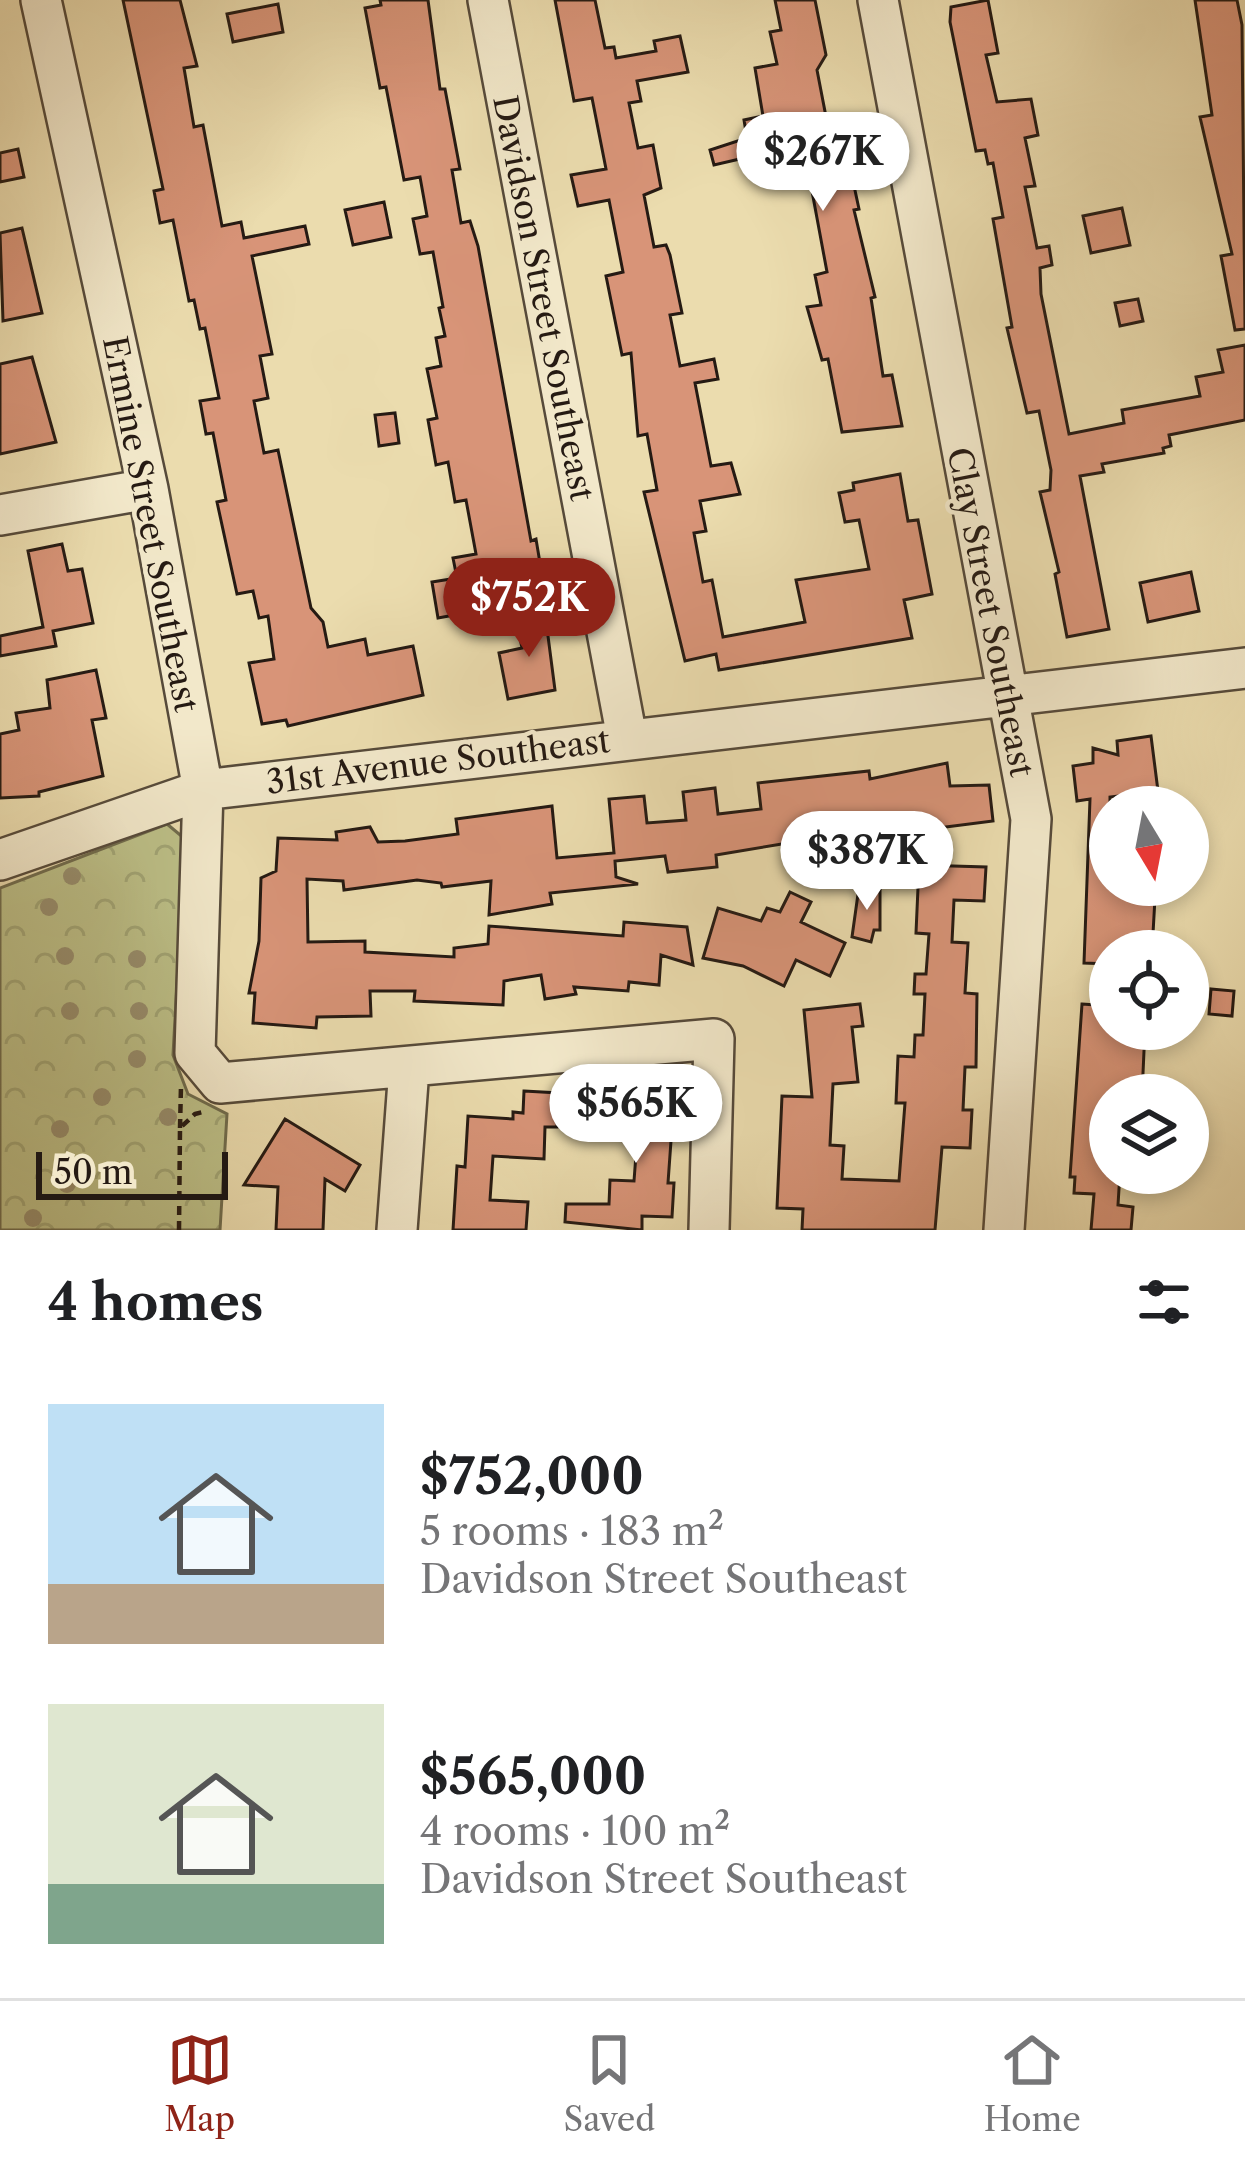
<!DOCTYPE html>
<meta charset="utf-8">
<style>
body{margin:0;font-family:"Libre Caslon Text",serif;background:#f2f2f2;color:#202124;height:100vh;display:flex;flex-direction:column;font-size:45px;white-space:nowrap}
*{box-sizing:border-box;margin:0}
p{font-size:39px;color:#757577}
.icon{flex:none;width:66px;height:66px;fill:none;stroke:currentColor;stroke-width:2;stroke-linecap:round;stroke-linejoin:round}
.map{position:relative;height:1230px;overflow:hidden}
.panel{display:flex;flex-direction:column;background:#fff;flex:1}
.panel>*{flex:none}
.needle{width:78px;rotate:170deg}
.fabs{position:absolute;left:1089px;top:786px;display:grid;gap:24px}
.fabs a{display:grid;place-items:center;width:120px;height:120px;border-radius:50%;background:#fff;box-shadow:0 6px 18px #0003;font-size:60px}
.scale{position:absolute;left:36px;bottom:30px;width:192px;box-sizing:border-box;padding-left:12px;border:6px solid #251a13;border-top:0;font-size:33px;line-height:42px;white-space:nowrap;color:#251a13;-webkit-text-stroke:9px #f2e8ca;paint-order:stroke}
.price{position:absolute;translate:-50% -102px;padding:0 27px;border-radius:42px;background:#fff;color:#222;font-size:39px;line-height:78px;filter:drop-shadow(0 3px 6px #0008)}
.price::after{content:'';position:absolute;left:50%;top:72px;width:36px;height:27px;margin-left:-18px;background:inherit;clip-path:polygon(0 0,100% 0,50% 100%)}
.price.active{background:#8f2418;color:#fff}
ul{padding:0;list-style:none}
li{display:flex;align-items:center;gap:36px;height:300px;padding:0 48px}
li span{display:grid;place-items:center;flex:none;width:336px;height:240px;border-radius:0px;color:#555}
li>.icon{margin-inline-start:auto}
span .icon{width:144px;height:144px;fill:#fffc;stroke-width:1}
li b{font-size:51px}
h2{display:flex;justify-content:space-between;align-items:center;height:144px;padding:0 48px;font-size:51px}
.menu{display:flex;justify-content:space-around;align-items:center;height:168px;border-top:3px solid #e0e0e0;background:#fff;font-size:33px;color:#757577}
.menu a{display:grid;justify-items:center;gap:6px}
.menu .active{color:#8f2418}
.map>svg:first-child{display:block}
.forest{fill:url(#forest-crowns);stroke:#706c4d;stroke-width:3}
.building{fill:#d89478;stroke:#251a13;stroke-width:3}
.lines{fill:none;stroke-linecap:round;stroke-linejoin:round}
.minor-casing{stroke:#564a3a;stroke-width:44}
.path{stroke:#251a13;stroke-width:4.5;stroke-dasharray:9 6;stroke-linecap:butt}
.minor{stroke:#f2e8ca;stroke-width:39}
.tree{fill:#978d6c}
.labels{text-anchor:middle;stroke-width:9;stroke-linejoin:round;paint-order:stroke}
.street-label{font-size:33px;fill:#251a13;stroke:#f2e8ca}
</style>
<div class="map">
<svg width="1245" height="1230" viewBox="0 0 1245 1230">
<defs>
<pattern id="forest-crowns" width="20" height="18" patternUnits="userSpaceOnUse" patternTransform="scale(3)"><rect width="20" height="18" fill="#bcbf87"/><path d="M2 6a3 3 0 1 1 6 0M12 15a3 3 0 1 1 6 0" fill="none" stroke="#a1a474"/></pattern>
</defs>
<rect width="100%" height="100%" fill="#ebdcae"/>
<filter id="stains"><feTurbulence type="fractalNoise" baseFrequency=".00167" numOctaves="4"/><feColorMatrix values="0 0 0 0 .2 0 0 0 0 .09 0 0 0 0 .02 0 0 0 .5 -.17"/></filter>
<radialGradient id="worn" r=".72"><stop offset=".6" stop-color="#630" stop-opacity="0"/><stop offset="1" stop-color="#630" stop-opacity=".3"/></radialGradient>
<!-- forest -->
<path class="forest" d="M 167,824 L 185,839 L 173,1055 L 188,1094 L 227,1114 L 220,1230 L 0,1230 L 0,888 Z"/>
<!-- building -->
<path class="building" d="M 123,0 L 180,0 L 197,66 L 184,68 L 194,127 L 203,125 L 222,226 L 241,222 L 244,238 L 305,226 L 309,244 L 252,256 L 272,354 L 260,356 L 268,398 L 254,401 L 264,453 L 278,450 L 311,608 L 323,622 L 328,647 L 365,639 L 368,655 L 413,646 L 423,695 L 288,726 L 286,720 L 262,724 L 249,663 L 274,659 L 268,616 L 259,618 L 253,591 L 237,594 L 217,502 L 226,500 L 213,433 L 206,434 L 200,401 L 219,398 L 205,328 L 200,329 L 194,300 L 189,301 L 173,220 L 160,223 L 154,191 L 163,189 Z
M 380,0 L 428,0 L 440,89 L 445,89 L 460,169 L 452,170 L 461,223 L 470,221 L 478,246 L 531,541 L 536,539 L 541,569 L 493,578 L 498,607 L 438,618 L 432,582 L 457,578 L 453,558 L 476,554 L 466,500 L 455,502 L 448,462 L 436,465 L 428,420 L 437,418 L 427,369 L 441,366 L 436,338 L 445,336 L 439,308 L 443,307 L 433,252 L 420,254 L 413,219 L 427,216 L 420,177 L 404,180 L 386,87 L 380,88 L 365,8 L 381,5 Z
M 555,0 L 595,0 L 605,48 L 614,47 L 616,58 L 656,51 L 654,41 L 680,36 L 688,72 L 637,81 L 641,101 L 629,103 L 638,148 L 653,145 L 661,188 L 644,195 L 654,247 L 666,245 L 670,255 L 682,313 L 670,315 L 680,366 L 714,359 L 718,379 L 695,383 L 711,466 L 731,463 L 740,494 L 700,501 L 706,531 L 694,533 L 703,582 L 712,580 L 723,637 L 805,622 L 796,580 L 869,569 L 859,520 L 845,522 L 839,493 L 854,490 L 853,483 L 900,474 L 908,521 L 918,520 L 932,594 L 904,600 L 912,638 L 719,670 L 716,654 L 685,661 L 644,492 L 657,490 L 647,434 L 638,436 L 631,353 L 622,355 L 606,276 L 623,272 L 609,200 L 578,206 L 571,175 L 606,169 L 592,98 L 574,101 Z
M 775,0 L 815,0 L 826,55 L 817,70 L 828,127 L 839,125 L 845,151 L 854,149 L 860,179 L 853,181 L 859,209 L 854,210 L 875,297 L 871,298 L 883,376 L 892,375 L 902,426 L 842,432 L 828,359 L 822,360 L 807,307 L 821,305 L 815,275 L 827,272 L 809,175 L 793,178 L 787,148 L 714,165 L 710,150 L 747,138 L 744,120 L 763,116 L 755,68 L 777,64 L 770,32 L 781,30 Z
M 988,0 L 998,53 L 986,55 L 997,102 L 1031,99 L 1038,135 L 1025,138 L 1035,186 L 1025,187 L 1037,248 L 1049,246 L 1052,265 L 1040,268 L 1041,294 L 1069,434 L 1124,423 L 1122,410 L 1200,396 L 1196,377 L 1223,372 L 1218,350 L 1245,345 L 1245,420 L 1169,435 L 1171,446 L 1163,448 L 1164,453 L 1102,464 L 1104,472 L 1080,476 L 1109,629 L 1067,637 L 1055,574 L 1059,572 L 1040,492 L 1050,490 L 1051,470 L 1039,411 L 1027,413 L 1007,328 L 1012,327 L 993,219 L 1003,217 L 993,163 L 988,164 L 985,150 L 976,151 L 950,22 L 951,7 Z
M 1195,0 L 1237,0 L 1242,25 L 1245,329 L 1235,330 L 1221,256 L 1232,254 L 1200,117 L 1212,115 Z
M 278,4 L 283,32 L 233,42 L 227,14 Z
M 18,149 L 24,177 L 0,182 L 0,153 Z
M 384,202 L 391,237 L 353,245 L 345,210 Z
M 1122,208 L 1130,245 L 1091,253 L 1083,216 Z
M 22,228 L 42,313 L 3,321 L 0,233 Z
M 1138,299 L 1143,321 L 1120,326 L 1115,303 Z
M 32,357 L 56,442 L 0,454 L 0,364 Z
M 395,413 L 399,443 L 379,446 L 375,415 Z
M 62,544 L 68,571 L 82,569 L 93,623 L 53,631 L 56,646 L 0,656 L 0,636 L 43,627 L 28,551 Z
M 1191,572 L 1199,611 L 1148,622 L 1140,583 Z
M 545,613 L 555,690 L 508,699 L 499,653 L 522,648 L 516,619 Z
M 96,670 L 106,718 L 92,720 L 103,776 L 39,792 L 39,796 L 0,798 L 0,734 L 19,730 L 16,713 L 50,708 L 47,680 Z
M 1151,736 L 1158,791 L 1110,797 L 1110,885 L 1137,885 L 1136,897 L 1155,898 L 1152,951 L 1110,951 L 1110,964 L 1084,963 L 1090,799 L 1077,801 L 1073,766 L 1093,763 L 1093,748 L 1118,755 L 1117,741 Z
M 947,763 L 950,786 L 989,785 L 993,821 L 875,836 L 873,824 L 787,832 L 788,843 L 716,855 L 717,867 L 668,872 L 665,856 L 615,861 L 616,877 L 638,884 L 550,893 L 552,904 L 489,915 L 491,881 L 442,887 L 441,883 L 417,880 L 344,890 L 343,881 L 307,879 L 308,942 L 365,941 L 365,952 L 454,957 L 454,948 L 488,944 L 489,926 L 623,936 L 624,922 L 687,927 L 693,965 L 661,955 L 659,985 L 629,982 L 628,991 L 574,987 L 576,994 L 545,999 L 541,975 L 504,981 L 503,1005 L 414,1001 L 415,991 L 370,991 L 371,1016 L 317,1017 L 316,1028 L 253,1023 L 255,993 L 249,993 L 259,941 L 261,878 L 276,871 L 278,838 L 337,840 L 336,832 L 370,827 L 378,842 L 405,841 L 458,834 L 456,819 L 552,806 L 557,858 L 614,853 L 609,799 L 644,796 L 647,823 L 686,820 L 683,792 L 715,788 L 718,814 L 761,809 L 758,783 L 869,771 L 870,779 Z
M 919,865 L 986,867 L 984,901 L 954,900 L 952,942 L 968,943 L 965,993 L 977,994 L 976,1067 L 965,1067 L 963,1110 L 972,1110 L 970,1148 L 942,1147 L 935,1230 L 802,1230 L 803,1209 L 777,1208 L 782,1096 L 812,1097 L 804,1010 L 860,1004 L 863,1026 L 852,1027 L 858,1082 L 833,1084 L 830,1145 L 844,1146 L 842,1179 L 899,1181 L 905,1103 L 896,1103 L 898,1056 L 914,1057 L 915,1035 L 923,1035 L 925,994 L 914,994 L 915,974 L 926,974 L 929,934 L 916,933 Z
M 880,886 L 880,930 L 874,930 L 871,942 L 852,937 L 859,887 Z
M 790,892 L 811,902 L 801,922 L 845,943 L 830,976 L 796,960 L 784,986 L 743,966 L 703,958 L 718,908 L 761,921 L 767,908 L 780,912 Z
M 1211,989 L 1234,991 L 1232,1016 L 1209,1014 Z
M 1082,1004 L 1110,1006 L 1110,1029 L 1145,1029 L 1142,1095 L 1110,1095 L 1110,1173 L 1120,1173 L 1118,1205 L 1133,1207 L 1131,1230 L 1091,1230 L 1094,1194 L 1074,1193 L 1075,1177 L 1070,1177 Z
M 620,1082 L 655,1084 L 653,1112 L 673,1113 L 668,1183 L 674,1183 L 672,1217 L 642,1216 L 642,1230 L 565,1222 L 566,1204 L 609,1204 L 610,1180 L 634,1181 L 637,1141 L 618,1140 Z
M 524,1091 L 559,1093 L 557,1127 L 545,1127 L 544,1159 L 493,1156 L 490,1200 L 528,1202 L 526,1230 L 453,1230 L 457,1166 L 465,1167 L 468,1116 L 513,1119 L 513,1112 L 523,1113 Z
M 285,1119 L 360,1165 L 345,1191 L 325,1179 L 323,1230 L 276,1230 L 278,1187 L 244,1185 Z"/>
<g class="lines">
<defs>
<path id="minor" d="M 41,0 L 148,489 L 203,790 L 195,1053 L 220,1083 L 714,1039 L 709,1230
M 488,0 L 627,738
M 878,0 L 1031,819 L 1004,1230
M 0,515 L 148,489
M 0,860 L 203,790 L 1245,668
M 397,1230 L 409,1068"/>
</defs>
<!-- minor casing -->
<use href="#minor" class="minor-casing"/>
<!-- path -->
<path class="path" d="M 180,1128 L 181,1086
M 179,1230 L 180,1128 L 195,1114 L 207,1111"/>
<!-- minor -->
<use href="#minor" class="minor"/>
</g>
<!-- trees -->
<g class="tree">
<circle cx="72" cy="876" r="9"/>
<circle cx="49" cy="907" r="9"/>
<circle cx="65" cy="956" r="9"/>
<circle cx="137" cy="959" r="9"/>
<circle cx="70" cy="1011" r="9"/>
<circle cx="139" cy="1011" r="9"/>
<circle cx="137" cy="1059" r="9"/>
<circle cx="102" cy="1097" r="9"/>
<circle cx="168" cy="1117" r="9"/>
<circle cx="60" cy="1129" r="9"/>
<circle cx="67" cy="1184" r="9"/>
<circle cx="33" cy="1218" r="9"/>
</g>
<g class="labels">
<!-- street labels -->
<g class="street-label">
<text transform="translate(544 298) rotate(79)" y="12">Davidson Street Southeast</text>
<text transform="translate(151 524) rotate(79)" y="12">Ermine Street Southeast</text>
<text transform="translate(991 612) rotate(79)" y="12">Clay Street Southeast</text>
<text transform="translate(438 761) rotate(-7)" y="12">31st Avenue Southeast</text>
</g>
</g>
<rect width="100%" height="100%" filter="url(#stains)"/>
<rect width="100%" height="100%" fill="url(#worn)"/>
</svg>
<div class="fabs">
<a><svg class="needle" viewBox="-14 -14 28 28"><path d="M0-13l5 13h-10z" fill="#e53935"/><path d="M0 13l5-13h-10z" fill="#757577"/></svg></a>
<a><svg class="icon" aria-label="locate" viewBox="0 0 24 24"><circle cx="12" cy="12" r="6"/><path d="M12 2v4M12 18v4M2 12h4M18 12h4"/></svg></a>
<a><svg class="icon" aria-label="layers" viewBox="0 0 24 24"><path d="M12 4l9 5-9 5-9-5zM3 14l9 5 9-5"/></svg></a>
</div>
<div class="scale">50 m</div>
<b class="price" style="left:823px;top:214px">$267K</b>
<b class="price active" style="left:529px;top:660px">$752K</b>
<b class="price" style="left:867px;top:913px">$387K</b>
<b class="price" style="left:636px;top:1166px">$565K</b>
</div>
<section class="panel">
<h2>4 homes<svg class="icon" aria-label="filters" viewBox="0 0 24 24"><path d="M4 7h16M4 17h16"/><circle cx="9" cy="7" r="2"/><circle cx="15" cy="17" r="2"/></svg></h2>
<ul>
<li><span style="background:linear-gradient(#bfe0f5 75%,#b9a48a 0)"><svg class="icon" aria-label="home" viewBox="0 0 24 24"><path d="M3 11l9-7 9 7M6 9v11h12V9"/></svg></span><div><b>$752,000</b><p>5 rooms · 183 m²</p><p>Davidson Street Southeast</p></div></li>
<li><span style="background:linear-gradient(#dfe7d0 75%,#7fa58c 0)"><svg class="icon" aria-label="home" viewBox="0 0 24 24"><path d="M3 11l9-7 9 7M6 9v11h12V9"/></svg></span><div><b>$565,000</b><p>4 rooms · 100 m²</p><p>Davidson Street Southeast</p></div></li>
</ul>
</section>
<nav class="menu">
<a class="active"><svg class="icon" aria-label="map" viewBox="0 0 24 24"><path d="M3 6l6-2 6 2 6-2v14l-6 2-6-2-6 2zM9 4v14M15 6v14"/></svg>Map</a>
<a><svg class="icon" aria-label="saved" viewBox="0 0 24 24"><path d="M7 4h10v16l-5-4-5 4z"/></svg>Saved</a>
<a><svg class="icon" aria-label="home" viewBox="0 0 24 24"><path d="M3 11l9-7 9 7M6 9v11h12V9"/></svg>Home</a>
</nav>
